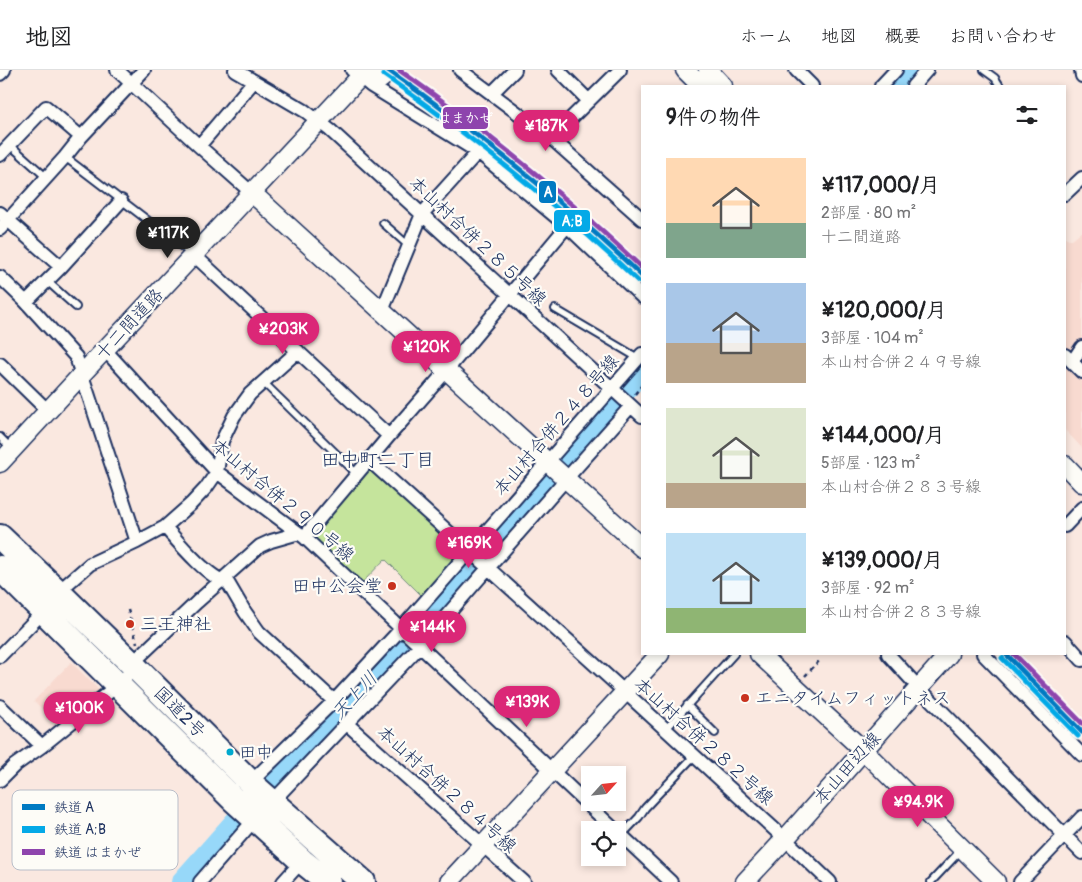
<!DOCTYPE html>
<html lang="ja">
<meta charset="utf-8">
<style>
body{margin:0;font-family:Pangolin,"Klee One",sans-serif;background:#f2f2f2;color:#202124;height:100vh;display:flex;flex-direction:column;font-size:19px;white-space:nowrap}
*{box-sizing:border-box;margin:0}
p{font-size:16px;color:#757577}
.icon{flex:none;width:28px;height:28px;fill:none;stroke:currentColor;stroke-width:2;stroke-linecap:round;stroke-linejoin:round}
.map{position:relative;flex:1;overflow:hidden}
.drawer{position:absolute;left:641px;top:15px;width:425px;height:570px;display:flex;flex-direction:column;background:#fff;border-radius:0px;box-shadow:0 2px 8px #0003}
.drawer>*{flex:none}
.needle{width:32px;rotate:63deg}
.fabs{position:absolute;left:581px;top:696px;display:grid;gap:10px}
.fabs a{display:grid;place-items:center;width:45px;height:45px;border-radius:0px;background:#fff;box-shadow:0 2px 8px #0003;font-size:25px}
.price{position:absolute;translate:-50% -42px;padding:0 11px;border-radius:18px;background:#db2777;color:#fff;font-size:16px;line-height:32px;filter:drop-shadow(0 1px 2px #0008)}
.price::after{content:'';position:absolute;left:50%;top:30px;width:15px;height:11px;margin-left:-8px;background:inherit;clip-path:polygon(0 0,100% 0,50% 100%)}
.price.current{background:#222;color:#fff}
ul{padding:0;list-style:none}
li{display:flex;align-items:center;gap:15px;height:125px;padding:0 25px}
li span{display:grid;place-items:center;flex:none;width:140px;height:100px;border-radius:0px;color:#555}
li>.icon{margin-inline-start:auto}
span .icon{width:60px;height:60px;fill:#fffc;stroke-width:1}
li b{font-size:21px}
h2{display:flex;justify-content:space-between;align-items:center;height:60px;padding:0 25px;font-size:21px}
header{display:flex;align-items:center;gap:30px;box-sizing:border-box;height:70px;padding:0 25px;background:#fff;border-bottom:1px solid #e0e0e0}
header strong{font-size:24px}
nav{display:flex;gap:28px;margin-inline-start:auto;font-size:18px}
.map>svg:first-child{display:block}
.built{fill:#f8dad0}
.green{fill:#c5e49c;stroke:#708a7d}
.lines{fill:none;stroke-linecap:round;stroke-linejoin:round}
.river{stroke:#97d8f9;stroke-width:22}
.lane-casing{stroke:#1b2f5e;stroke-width:10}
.street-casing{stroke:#1b2f5e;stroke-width:16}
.secondary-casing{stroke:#1b2f5e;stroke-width:21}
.highway-casing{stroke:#1b2f5e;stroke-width:28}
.path{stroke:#1b2f5e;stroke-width:2.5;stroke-dasharray:4 4;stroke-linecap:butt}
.lane{stroke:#fdfcf7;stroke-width:6}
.street{stroke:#fdfcf7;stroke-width:12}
.secondary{stroke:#fdfcf7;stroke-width:18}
.highway{stroke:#fdfcf7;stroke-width:24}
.rail-1-casing{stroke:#fdfcf7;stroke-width:9}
.rail-2-casing{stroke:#fdfcf7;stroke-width:9}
.rail-3-casing{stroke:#fdfcf7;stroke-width:9}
.rail-1{stroke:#007ac2;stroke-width:5}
.rail-2{stroke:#04a9e7;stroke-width:5}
.rail-3{stroke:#8e44ad;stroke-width:5}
.poi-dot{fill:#c8321e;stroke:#fdfcf7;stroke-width:2}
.bus-dot{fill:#00a9ce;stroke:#fdfcf7;stroke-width:2}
.labels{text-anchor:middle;stroke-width:4.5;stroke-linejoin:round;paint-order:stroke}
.bus-label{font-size:17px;fill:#1b2f5e;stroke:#fdfcf7;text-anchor:start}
.street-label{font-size:18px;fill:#1b2f5e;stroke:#fdfcf7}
.poi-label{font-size:18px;fill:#1b2f5e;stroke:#fdfcf7;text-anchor:start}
.neighbourhood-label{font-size:19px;fill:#1b2f5e;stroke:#fdfcf7}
.water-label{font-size:19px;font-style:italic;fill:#3a5985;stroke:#fdfcf7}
.key{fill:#fdfcf7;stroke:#b9bec9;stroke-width:1}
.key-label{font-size:14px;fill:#1b2f5e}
.line-badge{stroke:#fdfcf7;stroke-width:2}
.badge-label{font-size:14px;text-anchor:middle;font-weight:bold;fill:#fff}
</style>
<header>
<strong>地図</strong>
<nav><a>ホーム</a><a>地図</a><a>概要</a><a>お問い合わせ</a></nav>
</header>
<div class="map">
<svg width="1082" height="812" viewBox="0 0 1082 812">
<rect width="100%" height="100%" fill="#fae8e0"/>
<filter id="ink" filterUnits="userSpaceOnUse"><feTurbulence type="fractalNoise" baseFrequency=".02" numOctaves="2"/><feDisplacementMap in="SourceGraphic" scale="10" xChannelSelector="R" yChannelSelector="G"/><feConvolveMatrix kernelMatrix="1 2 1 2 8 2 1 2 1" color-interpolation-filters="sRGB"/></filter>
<g filter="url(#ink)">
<!-- built -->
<path class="built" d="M 1082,161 L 1082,378 L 1065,360 L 1065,167 L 1071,170 Z
M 71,592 L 100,621 L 60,657 L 34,631 Z"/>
<!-- green -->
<path class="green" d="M 374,400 L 460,480 L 461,486 L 424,528 L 385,489 L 361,514 L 315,470 L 314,463 L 366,401 Z"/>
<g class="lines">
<!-- river -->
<path class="river" d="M 897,16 L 911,0
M 182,812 L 268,715 L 419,556 L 642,301"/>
<defs>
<path id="lane" d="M 984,0 L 995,8 L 1000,16
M 10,75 L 46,107
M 65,87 L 193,185
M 383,153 L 409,176
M 47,211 L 76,237
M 555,239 L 638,288
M 263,312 L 357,404
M 0,367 L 12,379
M 687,635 L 715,663
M 666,659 L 734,584
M 621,766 L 639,747 L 645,738 L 694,686
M 931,812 L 961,780"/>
<path id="street" d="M 117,0 L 199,76 L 252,123
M 235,0 L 305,41 L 330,60 L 642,346
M 352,0 L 371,16 L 478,82 L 567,156 L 642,227
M 460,0 L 551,68 L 642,149
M 558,0 L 589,31
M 796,0 L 812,16
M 1081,0 L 1082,6
M 0,4 L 4,0
M 881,16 L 896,0
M 913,16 L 927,0
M 492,23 L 515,0
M 551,68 L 620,0
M 199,76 L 254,11
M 0,85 L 46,37 L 81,67
M 1065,124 L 1082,108
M 0,143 L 61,197
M 0,159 L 65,87 L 81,67 L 144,0
M 194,185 L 389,366
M 0,207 L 26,232 L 76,287 L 137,472
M 26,232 L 61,197 L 121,131
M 382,241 L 422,144 L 478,82
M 105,280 L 217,402 L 304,467 L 615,760
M 1065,285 L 1082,302
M 1072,292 L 1082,277
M 0,294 L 48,341
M 369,390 L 625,622 L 785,769 L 830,812
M 1065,456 L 1082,438
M 165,457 C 179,473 208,508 228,513 L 245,542 L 259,562 L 334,631
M 304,467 L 389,366 L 447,300 L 567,156
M 58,522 L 90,494 L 137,472 L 165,457 L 191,434 L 206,418 L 217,402 L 222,371 L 234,346 L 250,324 L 298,281
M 1065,571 L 1082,590
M 888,584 L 919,618 L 1082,783
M 983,584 L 1082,685
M 0,586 L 44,541
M 0,636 L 42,676
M 346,653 L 524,812
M 0,710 L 14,696 L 42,676 L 119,614 L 135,597 L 140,586 L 197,532 L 260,476 L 271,471 L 299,463
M 250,713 L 334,631 L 401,559 L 642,284
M 272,732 L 420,576 L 566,409 L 631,336
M 618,762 L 671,812
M 200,812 L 255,749
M 283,812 L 302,791
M 1020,812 L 1082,747"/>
<path id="secondary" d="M 685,0 L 701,16
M 708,0 L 723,16
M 360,7 L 381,9 L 389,0
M 252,123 L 642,478
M 0,393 L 83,303 L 360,7
M 1065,395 L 1082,413
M 759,584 L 863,680 L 996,812
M 449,812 L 660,584
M 745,812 L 785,769 L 949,584"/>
<path id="highway" d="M 0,467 L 58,522 L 135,597 L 255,717 L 363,812
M 0,498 L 233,729 L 302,791 L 328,812"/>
</defs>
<!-- lane casing -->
<use href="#lane" class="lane-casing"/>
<!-- street casing -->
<use href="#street" class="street-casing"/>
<!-- secondary casing -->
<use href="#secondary" class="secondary-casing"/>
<!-- highway casing -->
<use href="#highway" class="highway-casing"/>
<!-- path -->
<path class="path" d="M 635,324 L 642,315
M 128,540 L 137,573
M 805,606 L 819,591"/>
<!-- lane -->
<use href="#lane" class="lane"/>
<!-- street -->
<use href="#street" class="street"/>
<!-- secondary -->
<use href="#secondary" class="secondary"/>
<!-- highway -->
<use href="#highway" class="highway"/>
<defs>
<path id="rail-1" d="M 388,0 C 478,63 563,131 642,206
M 1006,584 L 1082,662"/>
<path id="rail-2" d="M 384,5 C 474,68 558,135 638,211
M 1002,588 L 1078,666"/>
<path id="rail-3" d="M 399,0 C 485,60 566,126 642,198
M 1014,584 L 1082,653"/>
</defs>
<!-- rail-1 casing -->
<use href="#rail-1" class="rail-1-casing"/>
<!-- rail-2 casing -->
<use href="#rail-2" class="rail-2-casing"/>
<!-- rail-3 casing -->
<use href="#rail-3" class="rail-3-casing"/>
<!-- rail-1 -->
<use href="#rail-1" class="rail-1"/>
<!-- rail-2 -->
<use href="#rail-2" class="rail-2"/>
<!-- rail-3 -->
<use href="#rail-3" class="rail-3"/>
</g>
</g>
<!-- markers -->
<g class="poi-dot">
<circle cx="392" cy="516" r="5"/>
<circle cx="130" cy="554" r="5"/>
<circle cx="745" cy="628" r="5"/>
</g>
<circle class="bus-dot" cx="230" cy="682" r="4.5"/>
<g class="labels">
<!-- bus labels -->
<g class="bus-label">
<text x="239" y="688">田中</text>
</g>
<!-- street labels -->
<g class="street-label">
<text transform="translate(478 171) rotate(43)" y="6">本山村合併２８５号線</text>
<text transform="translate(129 254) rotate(-47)" y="6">十二間道路</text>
<text transform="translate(556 355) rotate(-49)" y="6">本山村合併２４８号線</text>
<text transform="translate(283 430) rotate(40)" y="6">本山村合併２９０号線</text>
<text transform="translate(180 642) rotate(45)" y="6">国道2号</text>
<text transform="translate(704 671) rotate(42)" y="6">本山村合併２８２号線</text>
<text transform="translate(847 698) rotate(-48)" y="6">本山田辺線</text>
<text transform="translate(447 719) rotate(42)" y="6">本山村合併２８４号線</text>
</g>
<!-- poi labels -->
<g class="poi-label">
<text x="382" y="522" text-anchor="end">田中公会堂</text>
<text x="140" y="560">三王神社</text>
<text x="755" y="634">エニタイムフィットネス</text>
</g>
<!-- neighbourhood labels -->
<g class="neighbourhood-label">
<text x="378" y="396">田中町二丁目</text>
</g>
<!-- water labels -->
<g class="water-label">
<text transform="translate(354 625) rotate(-47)" y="7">天上川</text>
</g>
</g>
<!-- legend -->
<rect x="12" y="720" width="166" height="80" rx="8" class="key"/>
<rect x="22" y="734" width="23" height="6" fill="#007ac2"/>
<rect x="22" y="756" width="23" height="7" fill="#04a9e7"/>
<rect x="22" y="779" width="23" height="6" fill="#8e44ad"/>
<g class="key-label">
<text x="54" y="742">鉄道 A</text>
<text x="54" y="764">鉄道 A;B</text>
<text x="54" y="787">鉄道 はまかぜ</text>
</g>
<g class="line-badge">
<rect x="442" y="36" width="47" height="24" rx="5" fill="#8e44ad"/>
<rect x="538" y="110" width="19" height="24" rx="5" fill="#007ac2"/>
<rect x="553" y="139" width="38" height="24" rx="5" fill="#04a9e7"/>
</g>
<g class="badge-label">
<text x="465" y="53">はまかぜ</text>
<text x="548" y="127">A</text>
<text x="572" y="156">A;B</text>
</g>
</svg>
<div class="fabs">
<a><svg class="needle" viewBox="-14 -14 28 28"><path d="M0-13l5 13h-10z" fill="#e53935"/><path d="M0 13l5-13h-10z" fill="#757577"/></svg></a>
<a><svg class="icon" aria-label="locate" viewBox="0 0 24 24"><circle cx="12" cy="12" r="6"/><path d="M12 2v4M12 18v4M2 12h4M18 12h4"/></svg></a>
</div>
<b class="price" style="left:546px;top:82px">¥187K</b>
<b class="price current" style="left:168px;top:189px">¥117K</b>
<b class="price" style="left:283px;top:285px">¥203K</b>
<b class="price" style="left:426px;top:303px">¥120K</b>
<b class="price" style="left:469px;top:499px">¥169K</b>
<b class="price" style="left:432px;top:583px">¥144K</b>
<b class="price" style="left:527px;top:658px">¥139K</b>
<b class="price" style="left:79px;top:664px">¥100K</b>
<b class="price" style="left:918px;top:758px">¥94.9K</b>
<section class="drawer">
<h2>9件の物件<svg class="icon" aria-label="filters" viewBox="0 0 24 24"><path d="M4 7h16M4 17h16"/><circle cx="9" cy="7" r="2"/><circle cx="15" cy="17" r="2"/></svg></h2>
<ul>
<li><span style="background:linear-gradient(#ffd9b3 65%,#7fa58c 0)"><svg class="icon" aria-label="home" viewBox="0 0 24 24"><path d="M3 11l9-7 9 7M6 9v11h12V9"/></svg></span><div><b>¥117,000/月</b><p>2部屋 · 80 m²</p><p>十二間道路</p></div></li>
<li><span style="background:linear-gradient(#a9c7e8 60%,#b9a48a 0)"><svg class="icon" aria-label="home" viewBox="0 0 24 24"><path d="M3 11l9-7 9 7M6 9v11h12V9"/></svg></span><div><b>¥120,000/月</b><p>3部屋 · 104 m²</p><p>本山村合併２４９号線</p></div></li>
<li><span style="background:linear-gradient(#dfe7d0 75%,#b9a48a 0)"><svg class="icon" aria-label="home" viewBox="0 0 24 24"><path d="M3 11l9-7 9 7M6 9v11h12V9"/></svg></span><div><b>¥144,000/月</b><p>5部屋 · 123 m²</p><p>本山村合併２８３号線</p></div></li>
<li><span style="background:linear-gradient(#bfe0f5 75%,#8fb573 0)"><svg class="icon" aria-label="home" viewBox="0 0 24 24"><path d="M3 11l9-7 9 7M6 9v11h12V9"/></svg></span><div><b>¥139,000/月</b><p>3部屋 · 92 m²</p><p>本山村合併２８３号線</p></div></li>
</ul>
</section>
</div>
